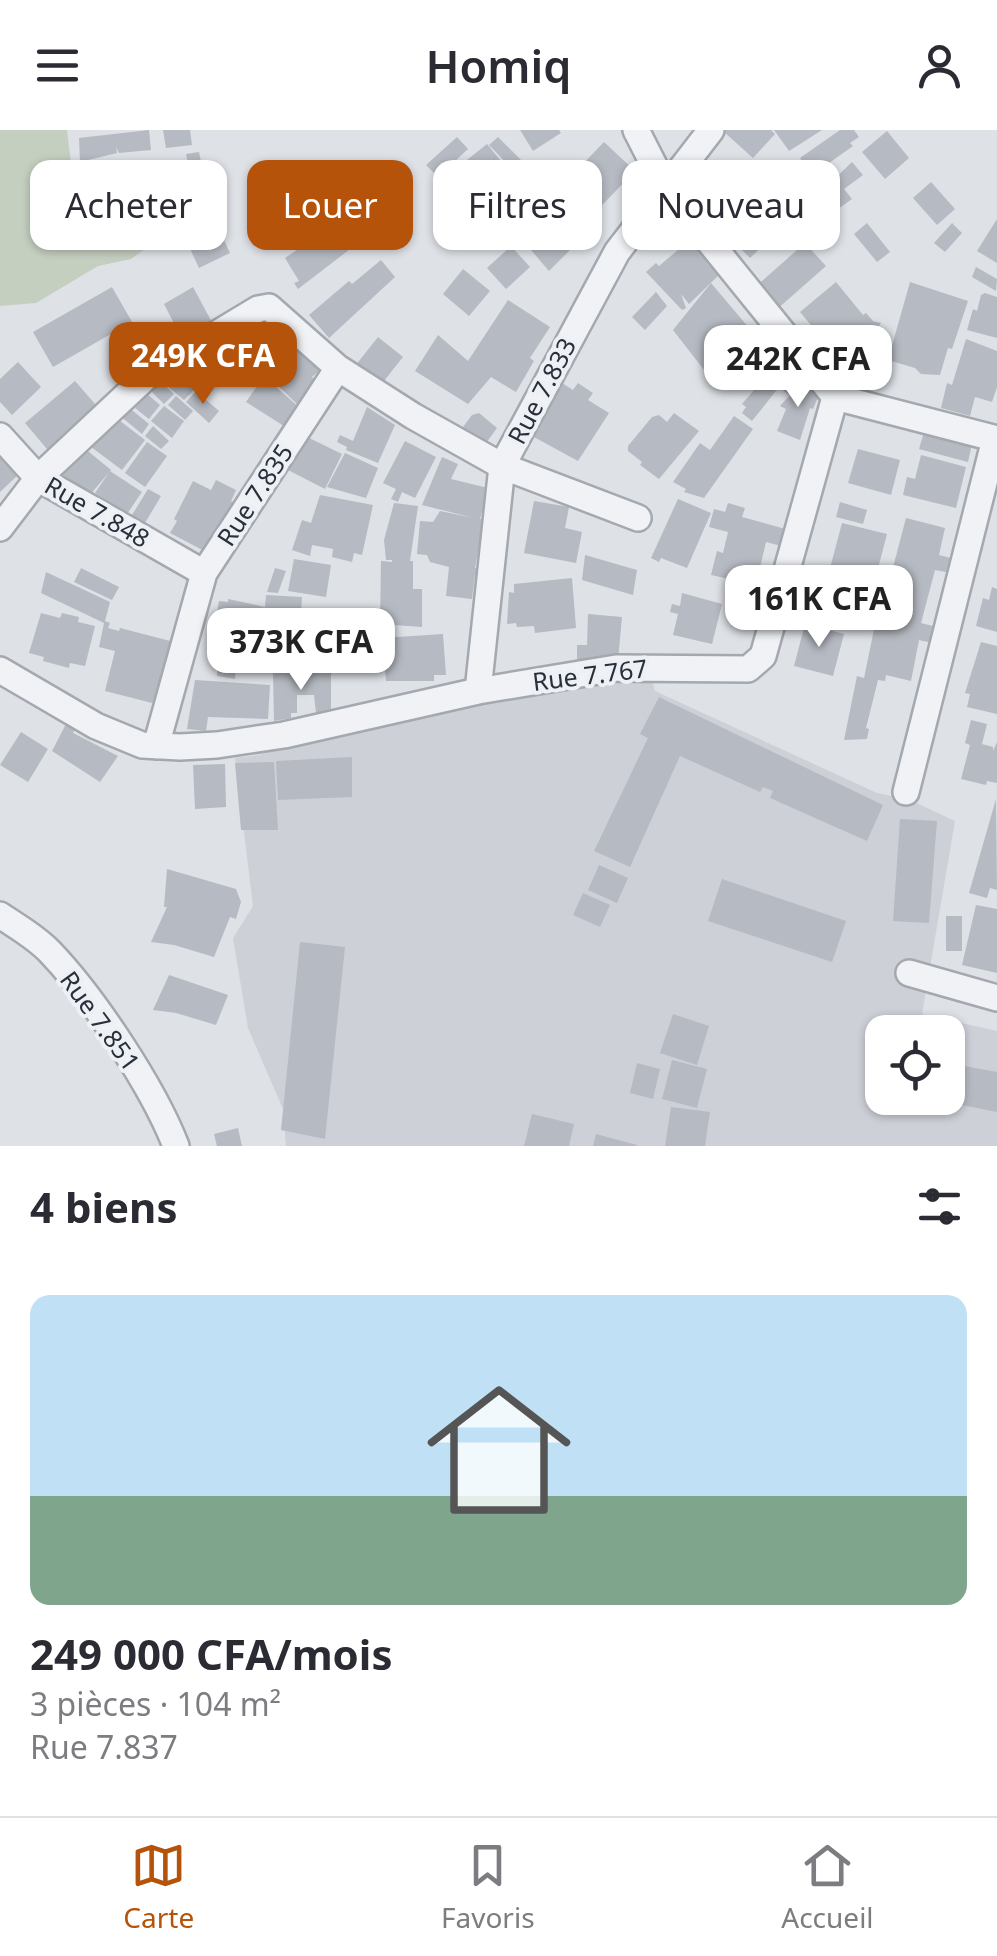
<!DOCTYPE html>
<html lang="fr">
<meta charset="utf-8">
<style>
body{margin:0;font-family:"Noto Sans",sans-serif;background:#f2f2f3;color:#2b2b33;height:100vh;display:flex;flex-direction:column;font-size:38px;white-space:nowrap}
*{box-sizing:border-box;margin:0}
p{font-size:32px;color:#7c7c81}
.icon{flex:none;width:55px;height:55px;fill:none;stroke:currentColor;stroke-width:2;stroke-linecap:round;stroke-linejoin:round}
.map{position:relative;height:1016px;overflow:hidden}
.panel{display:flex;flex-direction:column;background:#fff;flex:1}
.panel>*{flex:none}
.guide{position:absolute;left:30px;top:30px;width:938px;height:90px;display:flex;gap:20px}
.controls{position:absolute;left:865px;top:885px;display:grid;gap:20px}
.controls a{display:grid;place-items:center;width:100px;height:100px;border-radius:20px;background:#fff;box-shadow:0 2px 8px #0004;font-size:50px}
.price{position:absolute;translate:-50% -85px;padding:0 22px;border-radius:20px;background:#fff;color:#222;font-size:32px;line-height:65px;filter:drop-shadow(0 2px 5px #0008)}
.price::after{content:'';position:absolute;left:50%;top:60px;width:30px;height:22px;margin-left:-15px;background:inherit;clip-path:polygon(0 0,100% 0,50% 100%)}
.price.active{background:#b45309;color:#fff}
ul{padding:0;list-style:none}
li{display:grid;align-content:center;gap:20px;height:530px;padding:0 30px}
li span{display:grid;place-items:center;height:310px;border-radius:20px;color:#555}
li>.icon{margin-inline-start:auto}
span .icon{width:180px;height:180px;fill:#fffc;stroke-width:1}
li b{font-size:42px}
h2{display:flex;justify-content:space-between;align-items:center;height:120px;padding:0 30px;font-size:42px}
.pill{padding:0 35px;border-radius:20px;background:#fff;box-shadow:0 2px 8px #0004;font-size:35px;line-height:90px}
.pill.active{background:#b45309;color:#fff}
header{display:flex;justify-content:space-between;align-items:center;height:130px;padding:0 30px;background:#fff;font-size:45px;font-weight:600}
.menu{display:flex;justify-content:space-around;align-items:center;height:140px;border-top:2px solid #e1e1e2;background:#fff;font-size:28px;color:#7c7c81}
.menu a{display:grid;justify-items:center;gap:5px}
.menu .active{color:#b45309}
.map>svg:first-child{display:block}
.built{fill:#cdd0d7;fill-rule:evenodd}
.green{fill:#c4cfc0}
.building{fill:#b6bac2}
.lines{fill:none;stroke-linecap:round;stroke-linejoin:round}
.street-casing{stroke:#a4a8af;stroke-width:30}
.street{stroke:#f0f2f5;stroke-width:25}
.labels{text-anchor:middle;stroke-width:8;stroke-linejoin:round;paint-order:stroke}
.street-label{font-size:25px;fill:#292f3b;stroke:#edf0f4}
</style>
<header><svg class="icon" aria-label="menu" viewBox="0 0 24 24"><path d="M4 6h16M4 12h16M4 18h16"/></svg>Homiq<svg class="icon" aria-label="person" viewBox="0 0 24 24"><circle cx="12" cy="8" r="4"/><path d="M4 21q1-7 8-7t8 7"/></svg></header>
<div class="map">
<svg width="997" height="1016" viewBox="0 0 997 1016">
<rect width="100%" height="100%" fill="#dee1e6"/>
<!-- built -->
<path class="built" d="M 650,543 L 655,561 L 877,663 L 910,670 L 955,691 L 922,884 L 997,901 L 997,1016 L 286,1016 L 283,979 L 248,898 L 233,808 L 253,776 L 235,628 L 259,625 L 447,575 ZM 882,902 L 948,902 L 948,968 L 882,968 Z"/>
<!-- green -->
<path class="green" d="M 0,0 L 67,0 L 73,49 L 141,78 L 149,98 L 148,111 L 145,119 L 131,129 L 98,136 L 36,173 L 0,176 Z"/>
<!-- building -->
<path class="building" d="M 149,0 L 151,20 L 119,23 L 116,17 L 117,23 L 80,32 L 79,8 Z
M 163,0 L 190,0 L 192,15 L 166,18 Z
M 520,0 L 559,0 L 561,3 L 533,21 Z
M 726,0 L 771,0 L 775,4 L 753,28 L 724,2 Z
M 774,0 L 822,0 L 789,21 Z
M 840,0 L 854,0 L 859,7 L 850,13 L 853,16 L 812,45 L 800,28 Z
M 887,1 L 909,28 L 885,49 L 862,22 Z
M 457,7 L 468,19 L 438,47 L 426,35 Z
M 498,7 L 524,33 L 515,42 L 489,15 Z
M 604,12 L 635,41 L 582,96 L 551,67 Z
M 487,14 L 514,47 L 483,71 L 457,38 Z
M 199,22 L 206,56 L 193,58 L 186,24 Z
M 127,30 L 154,31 L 152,64 L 125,63 Z
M 852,32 L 863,45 L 844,59 L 852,69 L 838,79 L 823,60 Z
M 182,33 L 189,60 L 176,63 L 170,36 Z
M 736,35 L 760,64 L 711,104 L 687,74 Z
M 807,50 L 827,71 L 792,100 L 786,94 L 750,128 L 738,116 L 774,83 L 771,79 Z
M 931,52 L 955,79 L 937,95 L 913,68 Z
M 826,74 L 838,87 L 810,113 L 798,100 Z
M 663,77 L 676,89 L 665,100 L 654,90 Z
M 350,82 L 367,106 L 298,159 L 294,153 L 299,151 L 285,128 L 310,111 L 305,104 L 315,98 L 319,104 Z
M 542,82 L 575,115 L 549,141 L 519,106 Z
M 997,89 L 997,133 L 977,121 Z
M 867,93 L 890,122 L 877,132 L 854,104 Z
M 952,93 L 962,103 L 945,122 L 934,113 Z
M 217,95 L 230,123 L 199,138 L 185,108 Z
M 691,109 L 720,144 L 689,174 L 681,164 L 686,178 L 682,180 L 646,142 L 656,133 L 659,136 Z
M 805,113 L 826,136 L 775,181 L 754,158 Z
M 511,116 L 530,137 L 506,159 L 487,138 Z
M 381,130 L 395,147 L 329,208 L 309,185 L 349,151 L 352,154 Z
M 976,137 L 997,149 L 996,161 L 972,147 Z
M 463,139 L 490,161 L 469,186 L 443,164 Z
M 836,152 L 863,185 L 866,183 L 873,191 L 881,193 L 876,200 L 887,204 L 869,249 L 856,244 L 857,232 L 840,238 L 835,223 L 825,230 L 812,213 L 820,206 L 800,182 Z
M 910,152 L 968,171 L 952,219 L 948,218 L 940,245 L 921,244 L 915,238 L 888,230 Z
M 711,153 L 760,211 L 711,249 L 673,200 Z
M 112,157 L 132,192 L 53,237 L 33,202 Z
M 193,157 L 214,196 L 184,213 L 164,174 Z
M 656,162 L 667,176 L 645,200 L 632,187 Z
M 985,163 L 997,167 L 997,208 L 967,200 L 973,179 L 977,181 L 981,165 Z
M 508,170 L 550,197 L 530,228 L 534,231 L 516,262 L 491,247 L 468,274 L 415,241 L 438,205 L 468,231 Z
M 276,191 L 286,201 L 250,223 L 265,245 L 251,257 L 228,221 Z
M 378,207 L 403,227 L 380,256 L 355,236 Z
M 966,209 L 997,221 L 997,257 L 992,272 L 975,267 L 970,286 L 941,278 L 947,253 L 952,255 Z
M 299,216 L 321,239 L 312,247 L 318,253 L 300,277 L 269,247 Z
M 18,232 L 41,257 L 12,285 L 0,272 L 0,249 Z
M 774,237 L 796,256 L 789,265 L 779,257 L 752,291 L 742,283 L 746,277 L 742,274 Z
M 176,242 L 195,259 L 184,270 L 165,254 Z
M 264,246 L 301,279 L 287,298 L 246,272 Z
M 159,250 L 174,264 L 164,274 L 150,260 Z
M 804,250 L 819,265 L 813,279 L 810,278 L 800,310 L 777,301 L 786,279 L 780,276 Z
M 75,251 L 102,282 L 52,325 L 25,293 Z
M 562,253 L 573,260 L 578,253 L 593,263 L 588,270 L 609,283 L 578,331 L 532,306 Z
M 196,261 L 219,281 L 209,293 L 186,272 Z
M 147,264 L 160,275 L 149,289 L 135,278 Z
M 176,266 L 193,281 L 185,290 L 168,275 Z
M 127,276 L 149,294 L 142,304 L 119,285 Z
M 164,276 L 184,291 L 172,308 L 151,291 Z
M 367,277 L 395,295 L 378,333 L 346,320 L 347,317 L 337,312 L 340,305 L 353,311 Z
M 479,283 L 497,298 L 486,313 L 457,305 L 472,285 Z
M 674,283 L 699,301 L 659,349 L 640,335 L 642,332 L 628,321 L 628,316 L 652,287 L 659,285 L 667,292 Z
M 111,284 L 145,310 L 122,340 L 87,314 Z
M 734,286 L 753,299 L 704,368 L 684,362 L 686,359 L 673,352 L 700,313 L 710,320 Z
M 153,296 L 169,311 L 161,319 L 145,306 Z
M 924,302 L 972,314 L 968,332 L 919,319 Z
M 305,306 L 342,324 L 325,359 L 288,340 Z
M 405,311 L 436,327 L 415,368 L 402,362 L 398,372 L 391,369 L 396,359 L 383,353 Z
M 147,312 L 167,326 L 145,357 L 125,343 Z
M 83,317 L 111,340 L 89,366 L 61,343 Z
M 858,319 L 900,330 L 891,365 L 848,353 Z
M 345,323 L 378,338 L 366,368 L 327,357 Z
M 0,325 L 18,345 L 0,362 Z
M 921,325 L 966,337 L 956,378 L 903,365 L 907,347 L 915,349 Z
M 442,327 L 458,334 L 451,349 L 492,359 L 490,377 L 484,375 L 480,389 L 489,391 L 488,401 L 482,400 L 475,438 L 482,439 L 480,445 L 475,445 L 472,469 L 446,466 L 449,437 L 430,432 L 427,425 L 417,424 L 420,391 L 433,392 L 440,381 L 474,388 L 422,375 Z
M 110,341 L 142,362 L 127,384 L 95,363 Z
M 216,350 L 236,360 L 231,371 L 236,374 L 210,424 L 170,403 L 177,391 L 174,389 L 193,351 L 211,360 Z
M 148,359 L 161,366 L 145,393 L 132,385 Z
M 320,365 L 373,375 L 362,425 L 354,423 L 352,432 L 332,427 L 333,419 L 312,415 L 310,426 L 292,420 L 302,390 L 311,393 Z
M 678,369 L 711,383 L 687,438 L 661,428 L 659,432 L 651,428 Z
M 534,371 L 569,377 L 565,398 L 582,402 L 576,433 L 524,423 Z
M 840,372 L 867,380 L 863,394 L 836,387 Z
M 394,373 L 418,376 L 410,431 L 413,431 L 413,459 L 422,459 L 422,497 L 380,494 L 381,431 L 392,432 L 392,430 L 386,430 L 384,410 Z
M 728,373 L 745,378 L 742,387 L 789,400 L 785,417 L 766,412 L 756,455 L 711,445 L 717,421 L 723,423 L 728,402 L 709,397 L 714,379 L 725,382 Z
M 906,388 L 945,398 L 939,425 L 955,429 L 951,443 L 935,440 L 921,493 L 937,497 L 932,513 L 919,510 L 911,551 L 886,545 L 885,551 L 878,550 L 866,598 L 869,599 L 867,609 L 844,610 L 857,546 L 864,548 L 877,485 L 881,483 Z
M 842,393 L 887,404 L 866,484 L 821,472 Z
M 585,425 L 637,440 L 633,465 L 582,450 Z
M 294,429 L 331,435 L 326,467 L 288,461 Z
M 81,438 L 119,457 L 112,470 L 74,452 Z
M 275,438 L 286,441 L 278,463 L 267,462 Z
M 46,442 L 110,472 L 105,491 L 110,493 L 108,498 L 119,501 L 120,498 L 174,512 L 160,575 L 105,561 L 115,521 L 99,517 L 104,493 L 41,463 Z
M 572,448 L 576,498 L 535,503 L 534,496 L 517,497 L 516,493 L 507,494 L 509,462 L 514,463 L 514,454 Z
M 992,457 L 997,459 L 997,502 L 976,496 L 983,468 L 989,470 Z
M 682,463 L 722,474 L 712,514 L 673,505 L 678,484 L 670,482 L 672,474 L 680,476 Z
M 266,465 L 302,467 L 300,497 L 263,494 L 260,507 L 214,501 L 219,471 L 228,472 L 228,469 L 265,477 Z
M 41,483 L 60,488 L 62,483 L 79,487 L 78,492 L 95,496 L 85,536 L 70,533 L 69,538 L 43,531 L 44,527 L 29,523 Z
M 588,484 L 622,487 L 618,530 L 577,534 L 577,515 L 587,515 Z
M 307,489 L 327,494 L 325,502 L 332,503 L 330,507 L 304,501 Z
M 805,494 L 844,504 L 833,546 L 794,536 Z
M 443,504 L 446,545 L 434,545 L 434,551 L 386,551 L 382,508 Z
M 211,511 L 238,514 L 235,549 L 217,546 L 218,529 L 210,529 Z
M 981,512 L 997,516 L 997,584 L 967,577 L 970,564 L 965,563 Z
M 273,543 L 331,543 L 331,585 L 316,583 L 314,565 L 297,565 L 297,583 L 291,583 L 291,588 L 274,591 Z
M 195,550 L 270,555 L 268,589 L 208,587 L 206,601 L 187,599 Z
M 659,567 L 883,675 L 867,711 L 770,668 L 773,661 L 763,657 L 760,662 L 680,626 L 630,737 L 594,721 L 648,608 L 640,604 Z
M 971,590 L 987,594 L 982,614 L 993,617 L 993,621 L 997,612 L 997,653 L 987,651 L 986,655 L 961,649 L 970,615 L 965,613 Z
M 66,594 L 75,599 L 73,603 L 118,626 L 100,652 L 52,621 Z
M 21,602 L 48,619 L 28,652 L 0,635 Z
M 352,627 L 352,667 L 278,670 L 276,631 Z
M 274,632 L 278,700 L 241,700 L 235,633 Z
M 225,634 L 226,677 L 195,679 L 193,635 Z
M 996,669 L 997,760 L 990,758 L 987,768 L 969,763 Z
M 900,689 L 937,691 L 929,793 L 893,791 Z
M 599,735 L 628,748 L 617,773 L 588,760 Z
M 167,739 L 236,759 L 241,772 L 236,789 L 230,787 L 214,827 L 174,815 L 151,812 L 167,777 L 164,777 Z
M 722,749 L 846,791 L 832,832 L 708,791 Z
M 583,763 L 610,775 L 600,797 L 573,785 Z
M 976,775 L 997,779 L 997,843 L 962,835 Z
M 946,786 L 962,786 L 962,821 L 946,821 Z
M 300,812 L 345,817 L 325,1009 L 281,1000 Z
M 169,845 L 228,865 L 216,895 L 176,883 L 153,880 Z
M 673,884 L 709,896 L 697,935 L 660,923 Z
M 672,930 L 707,939 L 697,978 L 662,969 Z
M 637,933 L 660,939 L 653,969 L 630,963 Z
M 948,933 L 997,942 L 997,982 L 932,969 L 948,968 Z
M 671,977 L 710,982 L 705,1016 L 665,1016 Z
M 532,984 L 574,994 L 569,1016 L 524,1016 Z
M 238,998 L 242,1016 L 217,1016 L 214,1004 Z
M 596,1004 L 637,1015 L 636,1016 L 593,1016 Z"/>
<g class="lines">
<defs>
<path id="street" d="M 636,0 L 665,57 L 835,267
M 835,267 L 997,309
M 0,306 L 38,348 L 204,443
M 0,398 L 38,348 L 147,246 L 258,179 L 269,177 L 338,238 L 413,286 L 502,336 L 638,388
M 0,540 L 96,596 L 142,615 L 180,617 L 217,615 L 284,605 L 478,561 L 616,538 L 748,539 L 763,526 L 835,267
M 478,561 L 502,336 L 617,122 L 711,0
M 156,616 L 204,443 L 338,238
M 906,662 L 995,309
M 0,785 C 16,796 36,807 50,822 C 94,868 153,957 176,1016
M 909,843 L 997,868"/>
</defs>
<!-- street casing -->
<use href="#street" class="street-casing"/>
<!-- street -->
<use href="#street" class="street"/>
</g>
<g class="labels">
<!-- street labels -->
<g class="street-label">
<text transform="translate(542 261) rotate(-62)" y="9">Rue 7.833</text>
<text transform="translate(255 365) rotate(-57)" y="9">Rue 7.835</text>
<text transform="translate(97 382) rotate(30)" y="9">Rue 7.848</text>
<text transform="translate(590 545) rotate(-7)" y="9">Rue 7.767</text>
<text transform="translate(100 891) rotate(54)" y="9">Rue 7.851</text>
</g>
</g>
</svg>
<div class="controls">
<a><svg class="icon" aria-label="locate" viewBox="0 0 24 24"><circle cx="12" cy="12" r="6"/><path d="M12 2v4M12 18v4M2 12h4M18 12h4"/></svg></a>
</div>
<b class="price active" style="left:203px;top:277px">249K CFA</b>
<b class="price" style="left:798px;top:280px">242K CFA</b>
<b class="price" style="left:819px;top:520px">161K CFA</b>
<b class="price" style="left:301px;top:563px">373K CFA</b>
<div class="guide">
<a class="pill">Acheter</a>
<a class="pill active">Louer</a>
<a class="pill">Filtres</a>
<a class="pill">Nouveau</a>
</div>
</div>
<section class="panel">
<h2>4 biens<svg class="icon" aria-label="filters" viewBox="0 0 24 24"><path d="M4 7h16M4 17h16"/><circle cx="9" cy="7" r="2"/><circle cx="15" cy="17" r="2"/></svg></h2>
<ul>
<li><span style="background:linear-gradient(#bfe0f5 65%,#7fa58c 0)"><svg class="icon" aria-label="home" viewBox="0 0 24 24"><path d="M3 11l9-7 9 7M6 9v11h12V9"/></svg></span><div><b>249 000 CFA/mois</b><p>3 pièces · 104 m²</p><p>Rue 7.837</p></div></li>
</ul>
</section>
<nav class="menu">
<a class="active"><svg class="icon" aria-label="map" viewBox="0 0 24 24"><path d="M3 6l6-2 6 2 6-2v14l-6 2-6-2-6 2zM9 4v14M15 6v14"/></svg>Carte</a>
<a><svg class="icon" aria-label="saved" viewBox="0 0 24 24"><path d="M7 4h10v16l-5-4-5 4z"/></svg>Favoris</a>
<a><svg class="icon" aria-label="home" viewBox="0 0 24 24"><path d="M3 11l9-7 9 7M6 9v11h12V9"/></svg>Accueil</a>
</nav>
